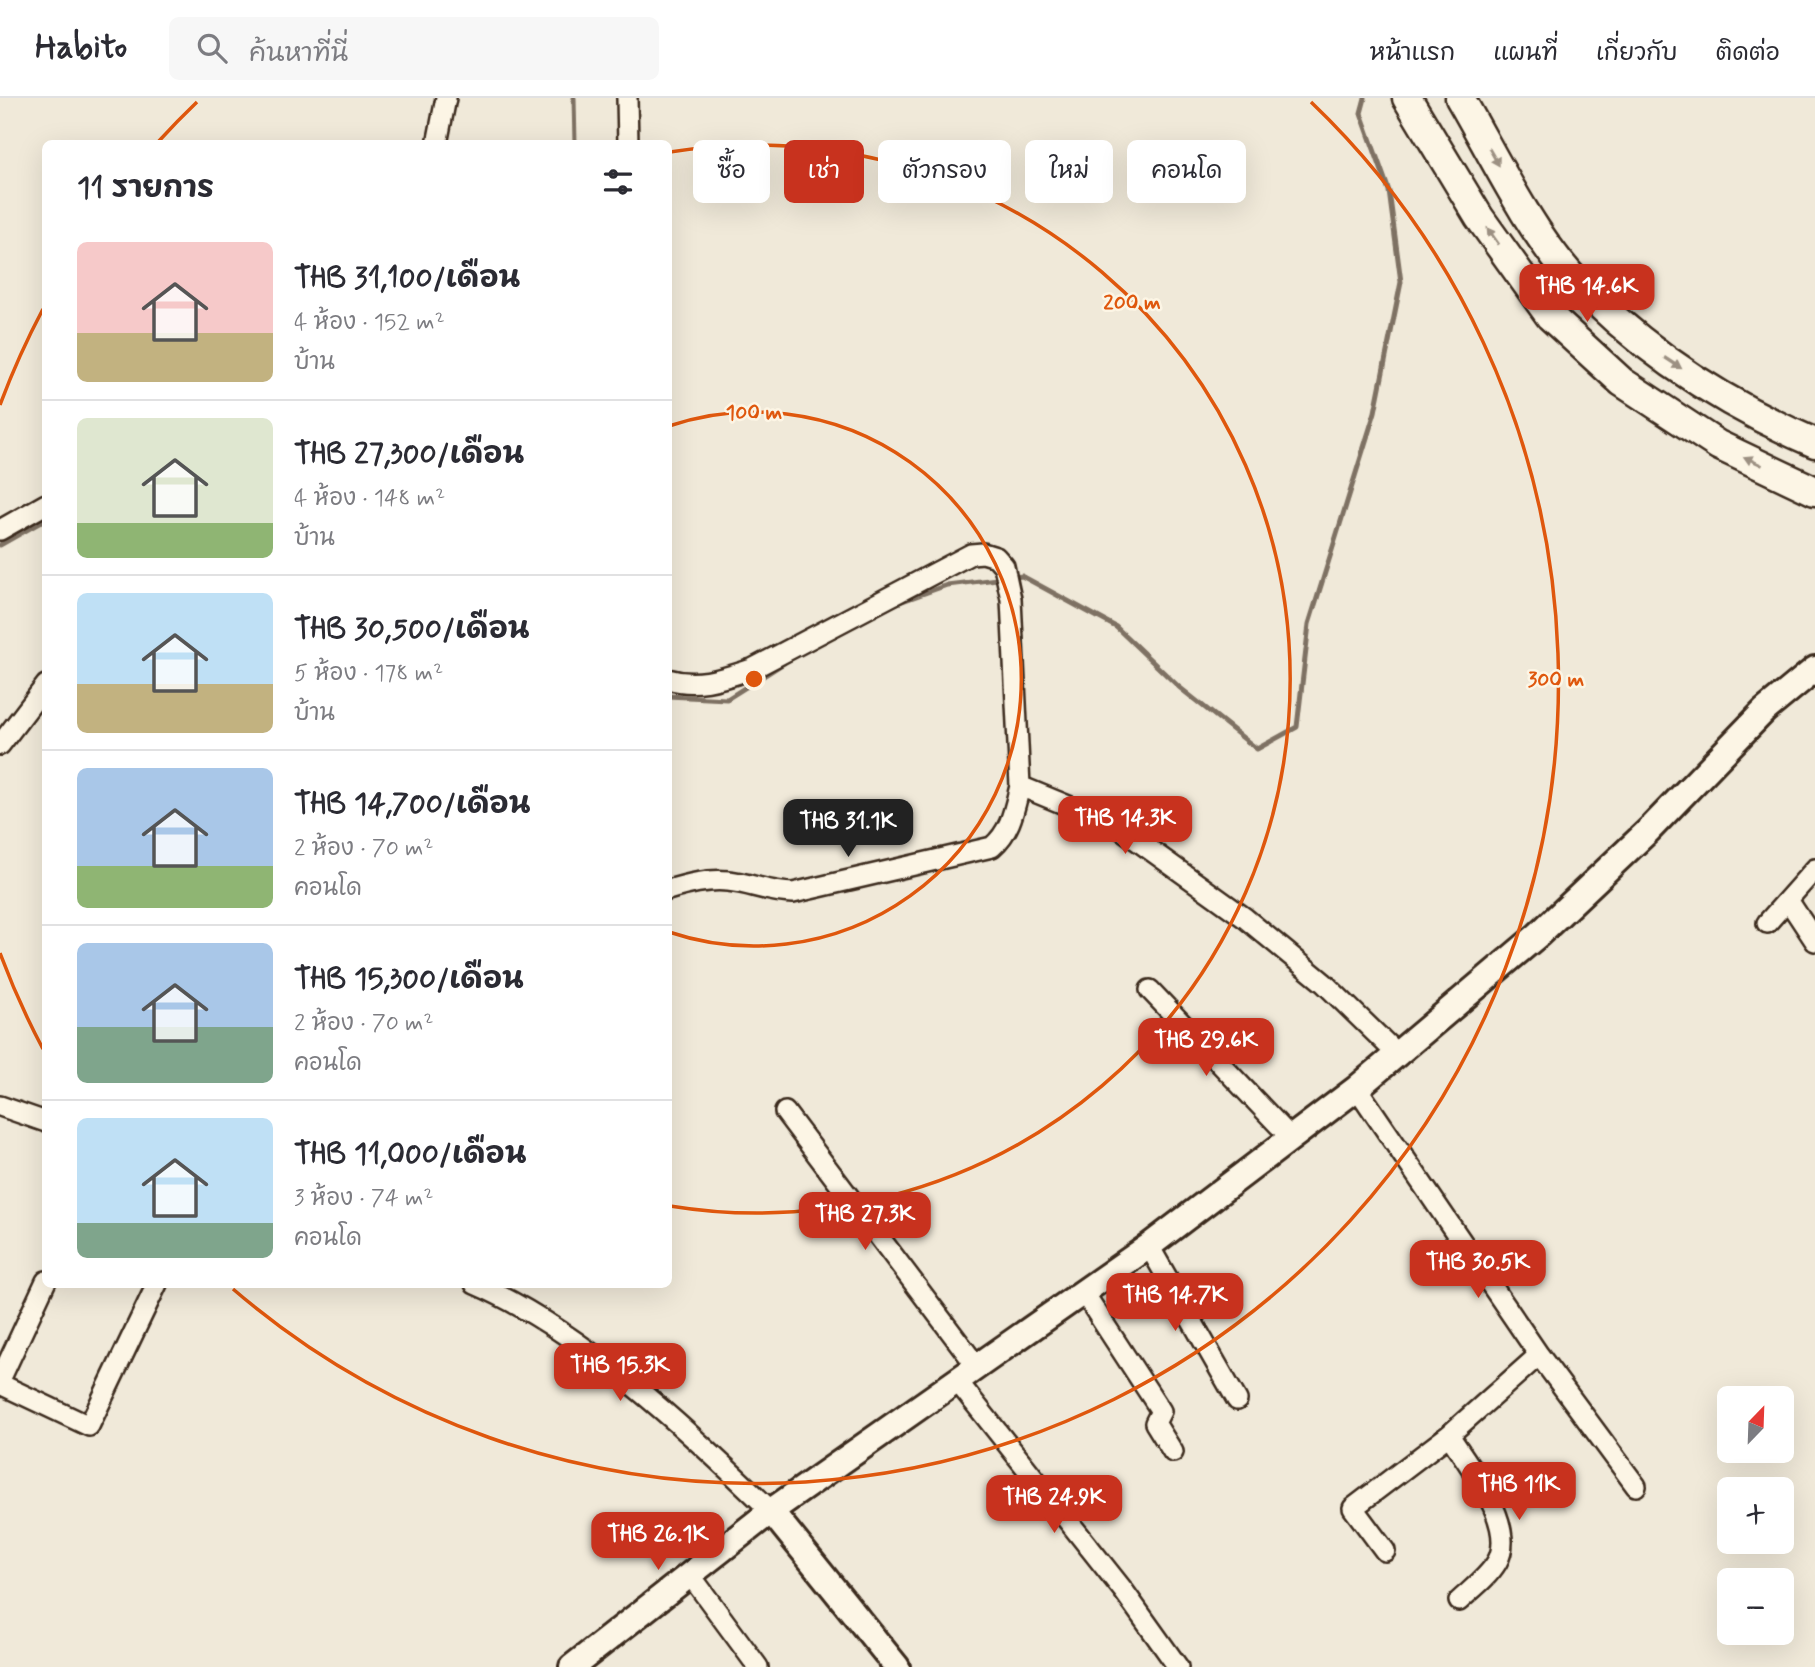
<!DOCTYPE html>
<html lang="th">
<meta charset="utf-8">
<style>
body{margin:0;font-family:Mynerve,"Playpen Sans Thai",sans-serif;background:#f7f7f7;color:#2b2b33;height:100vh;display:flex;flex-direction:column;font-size:26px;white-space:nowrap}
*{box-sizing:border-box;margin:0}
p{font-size:23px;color:#7c7c81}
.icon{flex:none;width:38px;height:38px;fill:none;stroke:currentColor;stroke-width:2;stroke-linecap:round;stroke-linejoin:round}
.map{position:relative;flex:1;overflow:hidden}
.details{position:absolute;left:42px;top:42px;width:630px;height:1148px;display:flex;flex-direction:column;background:#fff;border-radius:10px;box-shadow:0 7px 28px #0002}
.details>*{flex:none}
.guide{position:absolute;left:693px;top:42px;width:665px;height:63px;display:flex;gap:14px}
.needle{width:46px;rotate:23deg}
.controls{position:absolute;left:1717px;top:1288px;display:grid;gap:14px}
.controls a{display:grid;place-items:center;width:77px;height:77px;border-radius:10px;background:#fff;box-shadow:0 7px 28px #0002;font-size:35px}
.price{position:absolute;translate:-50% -60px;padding:0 16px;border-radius:14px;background:#c8321e;color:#fff;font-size:23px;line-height:46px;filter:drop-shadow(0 2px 4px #0008)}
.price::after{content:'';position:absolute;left:50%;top:42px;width:21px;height:16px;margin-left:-10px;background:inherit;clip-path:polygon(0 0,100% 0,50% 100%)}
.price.on{background:#222;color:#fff}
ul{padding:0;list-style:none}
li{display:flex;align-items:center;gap:21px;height:175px;padding:0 35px}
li+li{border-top:2px solid #e1e1e2}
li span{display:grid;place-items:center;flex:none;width:196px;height:140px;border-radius:10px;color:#555}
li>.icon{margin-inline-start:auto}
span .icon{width:84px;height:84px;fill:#fffc;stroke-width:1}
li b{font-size:30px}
h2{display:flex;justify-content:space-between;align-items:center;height:84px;padding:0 35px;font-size:30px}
.tag{padding:0 24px;border-radius:10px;background:#fff;box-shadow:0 7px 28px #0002;font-size:24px;line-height:63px}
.tag.on{background:#c8321e;color:#fff}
header{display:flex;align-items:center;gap:42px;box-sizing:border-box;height:98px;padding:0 35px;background:#fff;border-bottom:2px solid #e1e1e2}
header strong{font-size:33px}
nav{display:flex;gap:38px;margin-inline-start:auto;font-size:24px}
.search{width:490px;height:63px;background:#f7f7f7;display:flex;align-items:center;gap:18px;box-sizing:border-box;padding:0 24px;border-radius:10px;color:#7c7c81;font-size:26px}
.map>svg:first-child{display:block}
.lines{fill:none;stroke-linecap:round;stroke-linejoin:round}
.stream{stroke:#7e7163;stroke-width:5}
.minor-casing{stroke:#3b2a1e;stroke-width:24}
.tertiary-casing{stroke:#3b2a1e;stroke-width:30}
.secondary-casing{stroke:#3b2a1e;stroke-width:33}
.minor{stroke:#fcf5e5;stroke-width:19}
.tertiary{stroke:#fcf5e5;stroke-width:24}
.secondary{stroke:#fcf5e5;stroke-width:28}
.oneway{fill:#9c9082}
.ring{fill:none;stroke:#df570d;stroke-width:3.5}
.centre{fill:#df570d;stroke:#fcf5e5;stroke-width:3.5}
.ring-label{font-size:21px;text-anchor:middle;font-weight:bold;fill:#df570d;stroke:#fcf5e5;stroke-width:5;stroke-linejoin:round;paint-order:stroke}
</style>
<header>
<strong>Habito</strong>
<div class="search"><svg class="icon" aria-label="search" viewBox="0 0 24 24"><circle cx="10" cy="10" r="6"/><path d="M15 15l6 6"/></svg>ค้นหาที่นี่</div>
<nav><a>หน้าแรก</a><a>แผนที่</a><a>เกี่ยวกับ</a><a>ติดต่อ</a></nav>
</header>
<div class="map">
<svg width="1815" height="1569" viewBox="0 0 1815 1569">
<rect width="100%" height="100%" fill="#f0e9d9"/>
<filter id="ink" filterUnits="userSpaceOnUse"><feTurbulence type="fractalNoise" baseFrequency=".0143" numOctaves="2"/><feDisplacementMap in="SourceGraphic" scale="14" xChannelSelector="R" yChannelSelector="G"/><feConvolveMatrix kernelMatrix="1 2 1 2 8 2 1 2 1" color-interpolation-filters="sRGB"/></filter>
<g filter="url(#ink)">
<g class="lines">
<!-- stream -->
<path class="stream" d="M 574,0 L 575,46
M 0,447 L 46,421
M 897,505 L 947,487 L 1022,478 L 1116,529 L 1179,589 L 1257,651 L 1297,629 L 1309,526 L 1375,314 L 1401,184 L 1389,93 L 1361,15 L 1365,0
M 668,598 L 727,601 L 784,565"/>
<defs>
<path id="minor" d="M 627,0 L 628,46
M 437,46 L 446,0
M 0,432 L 46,406
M 668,581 C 698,590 724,580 752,571 L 971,456 L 983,455 L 996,459 L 1004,468 L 1011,501 L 1020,688 L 1117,728 L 1245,820 L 1324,885 L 1397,956
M 0,647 L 46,587
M 668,792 C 688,786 707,781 728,783 C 750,785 770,795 793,795 L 992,749 C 1011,733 1014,712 1020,688
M 1788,802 L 1815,843
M 1767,825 L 1815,771
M 1150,892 L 1292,1041
M 1357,990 L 1539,1257 L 1636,1388
M 0,1008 L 46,1024
M 785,1014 L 978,1270
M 1149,1148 L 1237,1302
M 475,1186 C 580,1231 689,1333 771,1413
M 1084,1195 L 1161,1313 L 1155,1325 L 1173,1354
M 0,1282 L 46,1183
M 958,1284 L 1123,1492 L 1178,1569
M 0,1286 L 89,1328 L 157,1186
M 1449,1337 C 1468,1367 1518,1427 1497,1464 C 1488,1479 1472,1491 1459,1503
M 1385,1453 L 1353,1410 L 1449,1337 L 1539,1257
M 691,1478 L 758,1569"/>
<path id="tertiary" d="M 771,1413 L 897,1569
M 572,1569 L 771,1413 L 1149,1148 L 1357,990 L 1538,837 L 1649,732 L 1764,613 L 1815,571"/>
<path id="secondary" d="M 1407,0 L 1479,119 L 1550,218 L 1622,284 L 1718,347 L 1815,393
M 1460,0 C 1492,55 1528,130 1570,177 C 1638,250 1724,306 1815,345"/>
</defs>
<!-- minor casing -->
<use href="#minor" class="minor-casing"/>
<!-- tertiary casing -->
<use href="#tertiary" class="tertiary-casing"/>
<!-- secondary casing -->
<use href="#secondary" class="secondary-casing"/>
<!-- minor -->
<use href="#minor" class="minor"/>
<!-- tertiary -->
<use href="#tertiary" class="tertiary"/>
<!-- secondary -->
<use href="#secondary" class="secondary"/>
</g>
<!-- one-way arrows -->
<defs><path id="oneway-solid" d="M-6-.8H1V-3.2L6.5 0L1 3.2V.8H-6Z" transform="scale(1.75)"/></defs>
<g class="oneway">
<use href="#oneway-solid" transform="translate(1494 59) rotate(60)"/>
<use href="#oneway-solid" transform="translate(1493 138) rotate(-125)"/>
<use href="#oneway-solid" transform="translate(1673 265) rotate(33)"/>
<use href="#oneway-solid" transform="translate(1753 363) rotate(-155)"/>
</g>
</g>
<!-- distance rings -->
<g class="ring">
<path d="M669 328A267 267 0 1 1 669 834"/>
<path d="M670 54A534 534 0 1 1 670 1108"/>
<path d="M43 951A802 802 0 0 1 0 855M0 307A802 802 0 0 1 43 211M158 44A802 802 0 0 1 197 4M1311 4A802 802 0 0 1 233 1191"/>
</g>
<circle cx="754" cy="581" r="10" class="centre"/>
<g class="ring-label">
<text x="1132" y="211">200 m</text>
<text x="754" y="321">100 m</text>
<text x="1556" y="588">300 m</text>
</g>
</svg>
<div class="controls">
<a><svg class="needle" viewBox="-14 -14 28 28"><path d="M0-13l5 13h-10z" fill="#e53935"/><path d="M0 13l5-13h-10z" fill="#7c7c81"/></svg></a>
<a>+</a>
<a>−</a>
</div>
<b class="price" style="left:1587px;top:226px">THB 14.6K</b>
<b class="price" style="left:1125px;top:758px">THB 14.3K</b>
<b class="price on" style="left:848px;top:761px">THB 31.1K</b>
<b class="price" style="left:1206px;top:980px">THB 29.6K</b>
<b class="price" style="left:865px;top:1154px">THB 27.3K</b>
<b class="price" style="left:1478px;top:1202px">THB 30.5K</b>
<b class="price" style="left:1175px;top:1235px">THB 14.7K</b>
<b class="price" style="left:620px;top:1305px">THB 15.3K</b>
<b class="price" style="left:1519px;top:1424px">THB 11K</b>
<b class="price" style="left:1054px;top:1437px">THB 24.9K</b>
<b class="price" style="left:658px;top:1474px">THB 26.1K</b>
<div class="guide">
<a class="tag">ซื้อ</a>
<a class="tag on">เช่า</a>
<a class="tag">ตัวกรอง</a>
<a class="tag">ใหม่</a>
<a class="tag">คอนโด</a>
</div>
<section class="details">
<h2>11 รายการ<svg class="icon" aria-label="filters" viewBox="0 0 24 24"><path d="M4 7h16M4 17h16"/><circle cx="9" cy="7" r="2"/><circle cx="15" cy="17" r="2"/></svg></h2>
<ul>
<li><span style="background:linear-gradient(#f6c9c9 65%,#c2b280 0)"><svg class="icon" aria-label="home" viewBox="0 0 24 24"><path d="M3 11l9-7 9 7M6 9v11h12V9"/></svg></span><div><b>THB 31,100/เดือน</b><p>4 ห้อง · 152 m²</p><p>บ้าน</p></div></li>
<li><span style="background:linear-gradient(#dfe7d0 75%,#8fb573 0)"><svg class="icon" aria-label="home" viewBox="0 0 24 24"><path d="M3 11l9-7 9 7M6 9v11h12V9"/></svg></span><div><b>THB 27,300/เดือน</b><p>4 ห้อง · 148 m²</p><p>บ้าน</p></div></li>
<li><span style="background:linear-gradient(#bfe0f5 65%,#c2b280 0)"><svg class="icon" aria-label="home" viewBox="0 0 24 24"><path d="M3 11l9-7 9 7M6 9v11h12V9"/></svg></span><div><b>THB 30,500/เดือน</b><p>5 ห้อง · 178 m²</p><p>บ้าน</p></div></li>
<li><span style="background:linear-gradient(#a9c7e8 70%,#8fb573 0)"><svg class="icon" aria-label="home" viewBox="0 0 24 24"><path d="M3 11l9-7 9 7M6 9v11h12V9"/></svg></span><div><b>THB 14,700/เดือน</b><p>2 ห้อง · 70 m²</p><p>คอนโด</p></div></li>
<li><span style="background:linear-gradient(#a9c7e8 60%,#7fa58c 0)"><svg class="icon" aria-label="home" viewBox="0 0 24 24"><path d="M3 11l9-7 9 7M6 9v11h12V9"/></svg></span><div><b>THB 15,300/เดือน</b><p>2 ห้อง · 70 m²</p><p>คอนโด</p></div></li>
<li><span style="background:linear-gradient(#bfe0f5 75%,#7fa58c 0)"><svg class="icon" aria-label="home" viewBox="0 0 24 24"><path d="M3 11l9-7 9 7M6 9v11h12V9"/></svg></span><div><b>THB 11,000/เดือน</b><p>3 ห้อง · 74 m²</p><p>คอนโด</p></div></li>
</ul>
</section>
</div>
